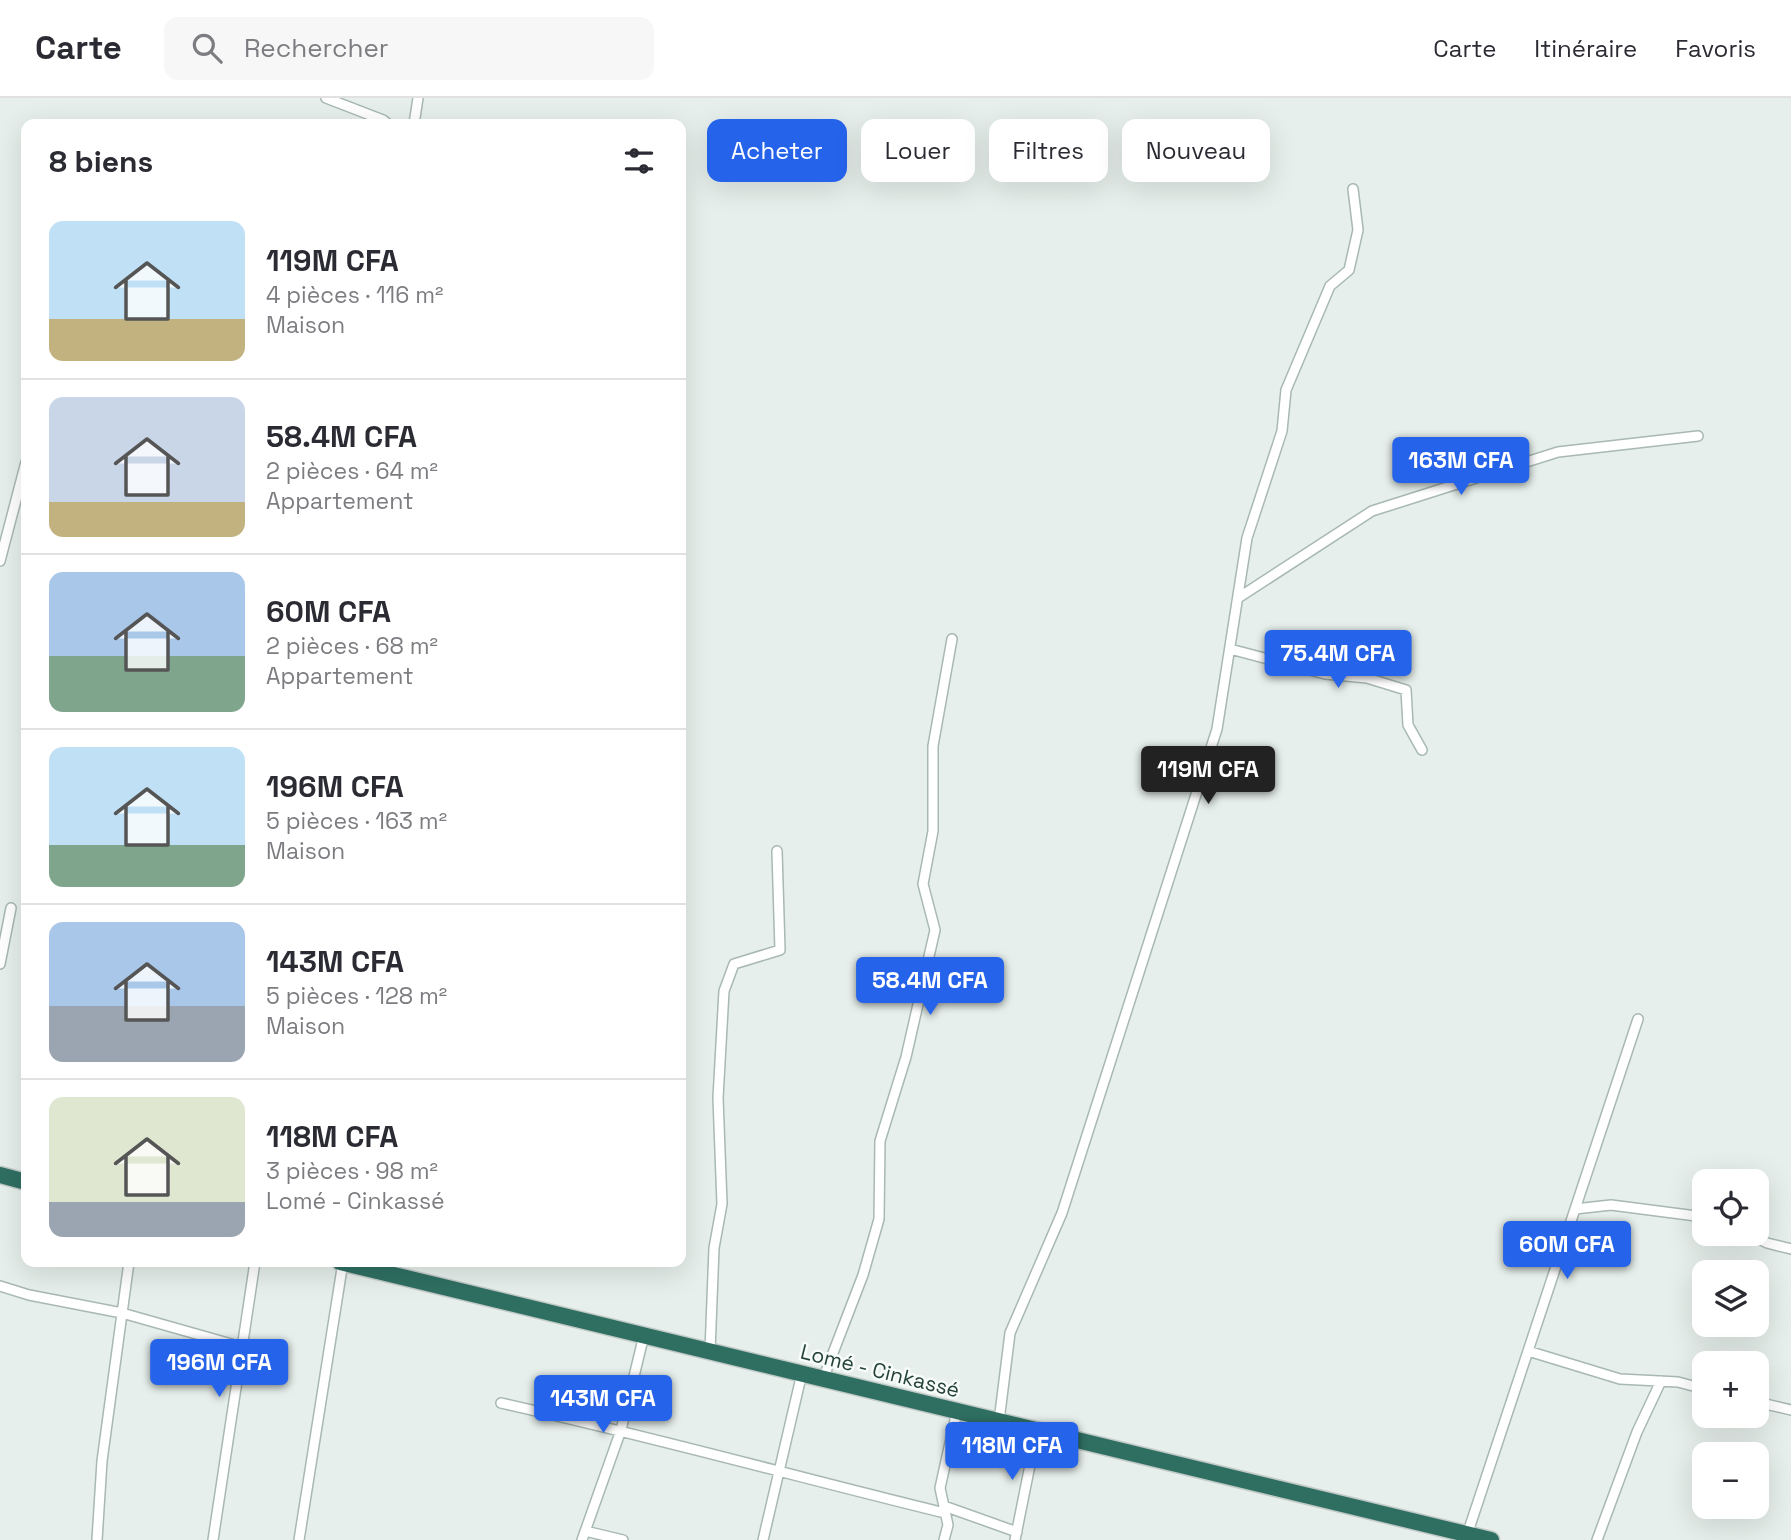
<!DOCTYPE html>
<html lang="fr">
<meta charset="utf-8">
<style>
body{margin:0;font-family:"Space Grotesk",sans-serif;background:#f7f7f7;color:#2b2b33;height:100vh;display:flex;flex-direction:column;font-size:26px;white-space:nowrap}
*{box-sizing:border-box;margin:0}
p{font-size:23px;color:#7c7c81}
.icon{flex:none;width:38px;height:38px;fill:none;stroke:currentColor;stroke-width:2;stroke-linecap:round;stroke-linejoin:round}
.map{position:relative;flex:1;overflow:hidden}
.panel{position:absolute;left:21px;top:21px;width:665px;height:1148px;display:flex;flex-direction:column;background:#fff;border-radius:14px;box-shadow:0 7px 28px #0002}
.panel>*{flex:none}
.top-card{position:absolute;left:707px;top:21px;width:665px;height:63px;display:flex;gap:14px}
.tools{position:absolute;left:1692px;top:1071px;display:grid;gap:14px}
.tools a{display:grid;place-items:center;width:77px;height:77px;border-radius:14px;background:#fff;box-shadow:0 7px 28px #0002;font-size:35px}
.price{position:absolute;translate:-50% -60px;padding:0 16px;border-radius:7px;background:#2563eb;color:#fff;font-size:23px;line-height:46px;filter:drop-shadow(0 2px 4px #0008)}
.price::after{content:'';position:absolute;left:50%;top:42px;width:21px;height:16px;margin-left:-10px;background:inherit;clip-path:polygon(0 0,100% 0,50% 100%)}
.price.active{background:#222;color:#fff}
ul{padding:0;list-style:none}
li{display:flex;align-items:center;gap:21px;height:175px;padding:0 28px}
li+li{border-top:2px solid #e1e1e2}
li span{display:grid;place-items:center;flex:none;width:196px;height:140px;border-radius:14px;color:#555}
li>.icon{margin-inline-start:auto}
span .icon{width:84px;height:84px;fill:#fffc;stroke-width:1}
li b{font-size:30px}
h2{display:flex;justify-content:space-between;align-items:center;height:84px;padding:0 28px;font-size:30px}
.tag{padding:0 24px;border-radius:14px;background:#fff;box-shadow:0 7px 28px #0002;font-size:24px;line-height:63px}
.tag.active{background:#2563eb;color:#fff}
header{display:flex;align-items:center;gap:42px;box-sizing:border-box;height:98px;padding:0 35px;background:#fff;border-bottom:2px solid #e1e1e2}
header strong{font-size:33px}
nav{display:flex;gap:38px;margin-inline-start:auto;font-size:24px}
.search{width:490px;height:63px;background:#f7f7f7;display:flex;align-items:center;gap:18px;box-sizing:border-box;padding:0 24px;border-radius:14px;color:#7c7c81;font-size:26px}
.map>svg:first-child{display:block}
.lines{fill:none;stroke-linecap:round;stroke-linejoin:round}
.street-casing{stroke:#a8b8b2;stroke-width:12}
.highway-casing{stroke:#c2cac8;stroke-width:19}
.street{stroke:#fff;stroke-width:9}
.highway{stroke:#2f6f62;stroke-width:16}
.labels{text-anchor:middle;stroke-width:5;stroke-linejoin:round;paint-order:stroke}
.street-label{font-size:21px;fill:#24423a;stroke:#f7fbf9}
</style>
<header>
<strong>Carte</strong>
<div class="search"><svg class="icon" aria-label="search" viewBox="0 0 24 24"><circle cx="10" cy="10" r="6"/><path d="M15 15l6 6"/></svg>Rechercher</div>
<nav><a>Carte</a><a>Itinéraire</a><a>Favoris</a></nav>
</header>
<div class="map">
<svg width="1791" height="1442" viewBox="0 0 1791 1442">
<rect width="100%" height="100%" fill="#e6efeb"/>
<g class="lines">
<defs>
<path id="street" d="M 326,0 L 383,22 L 388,26
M 414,26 L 418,0
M 0,463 L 26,364
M 1238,500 L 1372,413 L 1558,354 L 1698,338
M 1230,551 L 1325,576 L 1367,580 L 1406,592 L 1408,627 L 1422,652
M 0,866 L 11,810
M 1575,1111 L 1611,1107 L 1704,1119
M 1749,1136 L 1767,1145 L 1791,1151
M 0,1188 L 29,1197 L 122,1215 L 242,1249
M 710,1253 L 714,1150 L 722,1106 L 718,1000 L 724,893 L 734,866 L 780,852 L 777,753
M 1528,1253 L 1620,1281 L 1678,1284 L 1704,1291
M 823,1281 L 863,1177 L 879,1121 L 880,1043 L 906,959 L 935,832 L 923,786 L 933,733 L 933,648 L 952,541
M 1757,1304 L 1791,1312
M 501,1305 C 650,1338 797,1379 945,1415
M 999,1323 L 1010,1235 L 1062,1115 L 1217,631 L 1247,440 L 1282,333 L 1286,292 L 1330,188 L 1349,172 L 1358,132 L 1353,91
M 944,1408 L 1017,1434
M 585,1433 L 623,1442
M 1467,1437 L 1638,921
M 97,1442 L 102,1363 L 129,1164
M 213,1442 L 255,1164
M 299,1442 L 343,1164
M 582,1442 L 621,1332 L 644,1237
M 763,1442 L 802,1275
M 944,1442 L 948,1427 L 940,1390 L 957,1313
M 1015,1442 L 1037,1332
M 1597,1442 L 1637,1334 L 1661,1283"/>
<path id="highway" d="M 0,1077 L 26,1084
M 340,1164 L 1491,1442"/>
</defs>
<!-- street casing -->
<use href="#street" class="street-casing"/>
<!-- highway casing -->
<use href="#highway" class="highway-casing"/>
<!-- street -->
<use href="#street" class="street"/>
<!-- highway -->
<use href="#highway" class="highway"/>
</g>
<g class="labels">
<!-- street labels -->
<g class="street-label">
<text transform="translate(880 1273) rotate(14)" y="7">Lomé - Cinkassé</text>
</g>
</g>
</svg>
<div class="tools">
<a><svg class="icon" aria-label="locate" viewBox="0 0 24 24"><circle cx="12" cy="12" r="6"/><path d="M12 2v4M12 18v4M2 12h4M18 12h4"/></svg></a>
<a><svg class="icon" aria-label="layers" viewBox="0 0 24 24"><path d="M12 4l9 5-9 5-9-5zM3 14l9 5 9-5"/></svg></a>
<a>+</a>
<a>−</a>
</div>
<b class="price" style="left:1461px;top:399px">163M CFA</b>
<b class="price" style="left:1338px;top:592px">75.4M CFA</b>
<b class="price active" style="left:1208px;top:708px">119M CFA</b>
<b class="price" style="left:930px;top:919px">58.4M CFA</b>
<b class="price" style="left:1567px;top:1183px">60M CFA</b>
<b class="price" style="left:219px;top:1301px">196M CFA</b>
<b class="price" style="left:603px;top:1337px">143M CFA</b>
<b class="price" style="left:1012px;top:1384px">118M CFA</b>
<div class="top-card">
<a class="tag active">Acheter</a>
<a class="tag">Louer</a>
<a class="tag">Filtres</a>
<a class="tag">Nouveau</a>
</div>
<section class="panel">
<h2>8 biens<svg class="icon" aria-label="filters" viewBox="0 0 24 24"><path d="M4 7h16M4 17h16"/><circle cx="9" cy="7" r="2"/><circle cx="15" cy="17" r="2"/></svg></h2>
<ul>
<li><span style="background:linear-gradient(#bfe0f5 70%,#c2b280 0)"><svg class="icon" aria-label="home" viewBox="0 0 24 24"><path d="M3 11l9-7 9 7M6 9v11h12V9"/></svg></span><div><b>119M CFA</b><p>4 pièces · 116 m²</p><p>Maison</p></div></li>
<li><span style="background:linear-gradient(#c9d6e8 75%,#c2b280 0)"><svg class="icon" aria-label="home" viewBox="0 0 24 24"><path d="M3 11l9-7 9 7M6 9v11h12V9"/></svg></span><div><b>58.4M CFA</b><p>2 pièces · 64 m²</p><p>Appartement</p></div></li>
<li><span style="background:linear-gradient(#a9c7e8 60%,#7fa58c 0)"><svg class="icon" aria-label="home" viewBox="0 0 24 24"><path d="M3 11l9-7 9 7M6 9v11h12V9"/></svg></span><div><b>60M CFA</b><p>2 pièces · 68 m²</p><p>Appartement</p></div></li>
<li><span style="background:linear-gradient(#bfe0f5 70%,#7fa58c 0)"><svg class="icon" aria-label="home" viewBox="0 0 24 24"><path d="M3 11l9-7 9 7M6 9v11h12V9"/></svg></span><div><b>196M CFA</b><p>5 pièces · 163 m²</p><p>Maison</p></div></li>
<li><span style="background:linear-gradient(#a9c7e8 60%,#9aa5b1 0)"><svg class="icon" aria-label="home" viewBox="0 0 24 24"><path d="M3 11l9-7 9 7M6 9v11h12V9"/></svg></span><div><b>143M CFA</b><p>5 pièces · 128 m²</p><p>Maison</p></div></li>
<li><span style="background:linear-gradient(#dfe7d0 75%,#9aa5b1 0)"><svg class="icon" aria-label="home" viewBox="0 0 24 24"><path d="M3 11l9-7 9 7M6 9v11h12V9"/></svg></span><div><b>118M CFA</b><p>3 pièces · 98 m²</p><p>Lomé - Cinkassé</p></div></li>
</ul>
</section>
</div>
